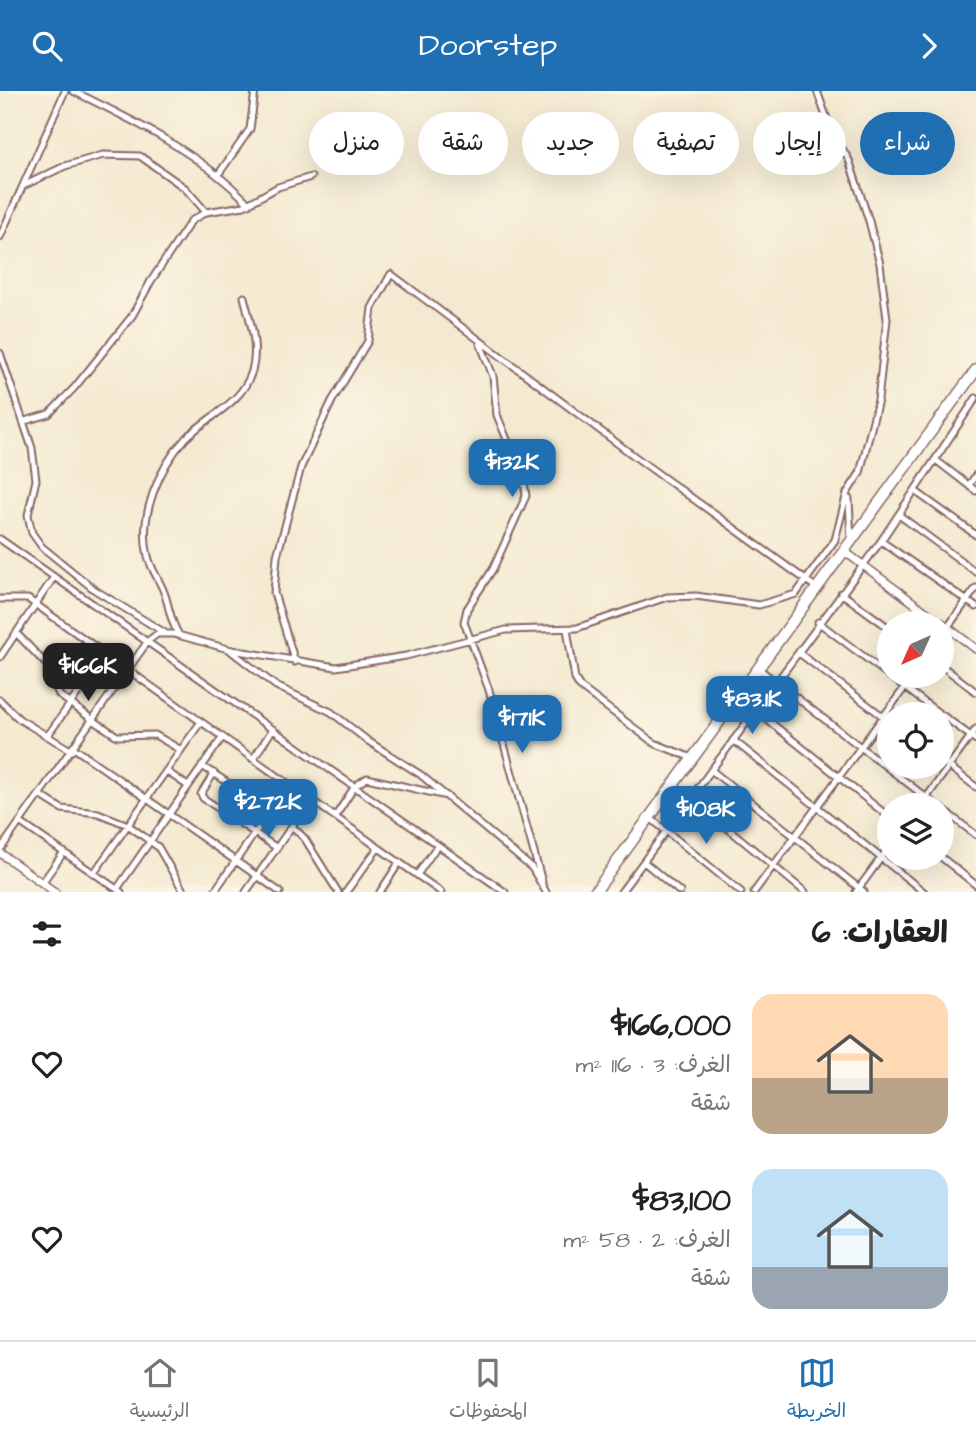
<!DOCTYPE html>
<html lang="ar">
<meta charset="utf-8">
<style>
body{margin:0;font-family:"Architects Daughter","Playpen Sans Arabic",sans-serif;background:#f2f2f2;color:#222;direction:rtl;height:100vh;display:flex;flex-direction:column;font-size:26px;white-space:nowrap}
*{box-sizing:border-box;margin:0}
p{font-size:23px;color:#767676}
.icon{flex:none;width:38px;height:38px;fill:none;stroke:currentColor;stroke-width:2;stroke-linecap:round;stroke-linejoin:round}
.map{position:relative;height:801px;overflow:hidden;direction:ltr}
.drawer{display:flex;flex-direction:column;background:#fff;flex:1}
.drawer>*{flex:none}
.hud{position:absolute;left:21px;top:21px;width:934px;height:63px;direction:rtl;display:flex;gap:14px}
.needle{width:46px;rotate:225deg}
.controls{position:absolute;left:877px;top:520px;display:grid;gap:14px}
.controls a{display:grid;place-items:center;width:77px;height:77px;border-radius:50%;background:#fff;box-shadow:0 7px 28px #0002;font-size:35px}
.price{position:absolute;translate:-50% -60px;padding:0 16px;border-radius:14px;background:#1f6fb2;color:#fff;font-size:23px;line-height:46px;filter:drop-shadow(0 2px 4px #0008)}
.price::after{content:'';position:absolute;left:50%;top:42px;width:21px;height:16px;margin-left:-10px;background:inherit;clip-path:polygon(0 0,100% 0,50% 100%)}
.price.selected{background:#222;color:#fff}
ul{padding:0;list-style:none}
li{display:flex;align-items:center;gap:21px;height:175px;padding:0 28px}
li span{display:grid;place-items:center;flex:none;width:196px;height:140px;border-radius:21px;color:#555}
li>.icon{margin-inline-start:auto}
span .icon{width:84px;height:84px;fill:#fffc;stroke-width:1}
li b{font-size:30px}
h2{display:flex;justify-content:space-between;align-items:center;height:84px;padding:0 28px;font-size:30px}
.chip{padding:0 24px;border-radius:32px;background:#fff;box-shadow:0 7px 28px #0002;font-size:24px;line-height:63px}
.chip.selected{background:#1f6fb2;color:#fff}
header{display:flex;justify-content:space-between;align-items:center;height:91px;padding:0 28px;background:#1f6fb2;color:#fff;font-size:32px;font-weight:600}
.dock{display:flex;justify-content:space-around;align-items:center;height:98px;border-top:2px solid #e0e0e0;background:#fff;font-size:19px;color:#767676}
.dock a{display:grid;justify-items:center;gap:4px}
.dock .selected{color:#1f6fb2}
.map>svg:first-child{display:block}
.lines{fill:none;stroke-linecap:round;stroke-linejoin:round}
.minor-casing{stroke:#866665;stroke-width:9}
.tertiary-casing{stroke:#866665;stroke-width:10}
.trunk-casing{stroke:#866665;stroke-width:13}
.minor{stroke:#fff;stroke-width:5}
.tertiary{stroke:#fff;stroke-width:7}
.trunk{stroke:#fff;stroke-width:10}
</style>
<header><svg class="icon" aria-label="forward" viewBox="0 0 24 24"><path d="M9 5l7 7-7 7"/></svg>Doorstep<svg class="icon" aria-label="search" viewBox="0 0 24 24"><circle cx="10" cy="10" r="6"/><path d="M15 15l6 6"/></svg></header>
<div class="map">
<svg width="976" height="801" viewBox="0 0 976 801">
<rect width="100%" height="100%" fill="#fcf5e5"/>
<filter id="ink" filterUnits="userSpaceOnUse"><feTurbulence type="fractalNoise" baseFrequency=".0143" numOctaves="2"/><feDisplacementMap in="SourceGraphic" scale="14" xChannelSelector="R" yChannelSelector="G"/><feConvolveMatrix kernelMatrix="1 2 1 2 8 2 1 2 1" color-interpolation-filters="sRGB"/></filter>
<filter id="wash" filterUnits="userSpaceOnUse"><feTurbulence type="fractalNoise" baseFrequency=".00686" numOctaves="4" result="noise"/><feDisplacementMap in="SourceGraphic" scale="28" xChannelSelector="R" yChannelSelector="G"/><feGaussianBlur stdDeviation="1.57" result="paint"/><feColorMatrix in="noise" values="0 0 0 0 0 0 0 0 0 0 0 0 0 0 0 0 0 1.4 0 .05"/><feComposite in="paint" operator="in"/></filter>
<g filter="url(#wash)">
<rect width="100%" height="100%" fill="#f4ead1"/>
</g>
<g filter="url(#ink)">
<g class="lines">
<defs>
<path id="minor" d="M 73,0 C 135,30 201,63 249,113
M 218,84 L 250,38 L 255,0
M 23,95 L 65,75 L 103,64 L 140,65 L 185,97 L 206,121
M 0,146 L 65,0
M 480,252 L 493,285 L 497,324 L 524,390 L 526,405 L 493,478 L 467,518 L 464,531 L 489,599 L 542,791
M 0,262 L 32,357 L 36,389 L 28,424 L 32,442 L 42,456 L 95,499 L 165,542
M 25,330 L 49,323 L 75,296 L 132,225 L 151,190 L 191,130 L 206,121 L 244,115 L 278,96 L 311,86
M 937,370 L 976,400
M 969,394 L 976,384
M 915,400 L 976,444
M 849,408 L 851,450
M 899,424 L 976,481
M 0,448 L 505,801
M 881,450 L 976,516
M 841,502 L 889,537
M 0,508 L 28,508 L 441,801
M 818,531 L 940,623
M 567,538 L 575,588 L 580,596 L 654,652 L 692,667
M 17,543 L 47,574 L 59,604 L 93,629 L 117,645 L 155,644 L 181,659
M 179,544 C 170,530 170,519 165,504 C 161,491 151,479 148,465 C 138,425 159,376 186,347 C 208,325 242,313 252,280 C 259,255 250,230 244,206
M 942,544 L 976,497
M 231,560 L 276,595 L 331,621 L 368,650 L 421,684 L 532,777 L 546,801
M 799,562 L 889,630
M 0,566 L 54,486
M 295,571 L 274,502 L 277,465 L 301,376 L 332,310 L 368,250 L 372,217 L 391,183 L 649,376 L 817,497
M 942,575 L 976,601
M 763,581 L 936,714
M 0,609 L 19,628 L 72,660
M 755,619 L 889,726
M 942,624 L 976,649
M 48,644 L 105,564
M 733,649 L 924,801
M 74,657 L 280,801
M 253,668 L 273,638
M 942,670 L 976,696
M 202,675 L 256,710 L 241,732
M 711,679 L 864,801
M 166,680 L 188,695
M 214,682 L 201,703 L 203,707 L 277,757
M 40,704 L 62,718 L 98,722 L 128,734 L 158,756 L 184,801
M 691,707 L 805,801
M 921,714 L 976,638
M 942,718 L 976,744
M 335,726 L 355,695 L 367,687 L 447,705
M 654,730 L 741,801
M 21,732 L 121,801
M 292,735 L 305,748 L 338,801
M 0,759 L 148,550 L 157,543 L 174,543 L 232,559 L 336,576 L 406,565 L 506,539 L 577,537 L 667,506 L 696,505 L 759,514 L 796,503 L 835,449 L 847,402 L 860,382 L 878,309 L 887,228 L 880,173 L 869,130 L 849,69 L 831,39 L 817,0
M 941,766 L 976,794
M 644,771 L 680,801
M 94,782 L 200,632
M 417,784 L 437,755
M 42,792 L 64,761
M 117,798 L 222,647
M 214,801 L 289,693
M 246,801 L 310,709
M 346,801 L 378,757
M 380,801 L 399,772
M 621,801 L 881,450 L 976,307
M 754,801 L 914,584
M 856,801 L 889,756"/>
<path id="tertiary" d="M 844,460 L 941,532
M 942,532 L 976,558
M 0,762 L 55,801"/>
<path id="trunk" d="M 595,801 L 976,279"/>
</defs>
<!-- minor casing -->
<use href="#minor" class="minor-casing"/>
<!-- tertiary casing -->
<use href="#tertiary" class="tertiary-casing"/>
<!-- trunk casing -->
<use href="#trunk" class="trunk-casing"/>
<!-- minor -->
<use href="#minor" class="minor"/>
<!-- tertiary -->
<use href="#tertiary" class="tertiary"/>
<!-- trunk -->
<use href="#trunk" class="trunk"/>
</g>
</g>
</svg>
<div class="controls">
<a><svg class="needle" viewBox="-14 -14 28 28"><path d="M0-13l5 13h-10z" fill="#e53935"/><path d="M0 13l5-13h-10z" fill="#767676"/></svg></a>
<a><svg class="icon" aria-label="locate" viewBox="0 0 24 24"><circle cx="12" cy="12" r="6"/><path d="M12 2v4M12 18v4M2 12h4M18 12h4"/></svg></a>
<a><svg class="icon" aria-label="layers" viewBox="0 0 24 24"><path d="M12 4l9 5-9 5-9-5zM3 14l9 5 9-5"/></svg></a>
</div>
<b class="price" style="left:512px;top:408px">$132K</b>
<b class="price selected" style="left:88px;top:612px">$166K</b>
<b class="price" style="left:752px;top:645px">$83.1K</b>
<b class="price" style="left:522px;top:664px">$171K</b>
<b class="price" style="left:268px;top:748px">$272K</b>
<b class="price" style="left:706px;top:755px">$108K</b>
<div class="hud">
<a class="chip selected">شراء</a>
<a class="chip">إيجار</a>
<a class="chip">تصفية</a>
<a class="chip">جديد</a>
<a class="chip">شقة</a>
<a class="chip">منزل</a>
</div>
</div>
<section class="drawer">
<h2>العقارات: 6<svg class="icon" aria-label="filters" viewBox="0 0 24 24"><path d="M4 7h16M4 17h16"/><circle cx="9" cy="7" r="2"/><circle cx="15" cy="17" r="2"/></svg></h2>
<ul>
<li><span style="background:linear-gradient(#ffd9b3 60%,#b9a48a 0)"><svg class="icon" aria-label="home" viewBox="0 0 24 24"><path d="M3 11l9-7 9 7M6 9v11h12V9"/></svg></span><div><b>$166,000</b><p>الغرف: 3 · 116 m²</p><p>شقة</p></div><svg class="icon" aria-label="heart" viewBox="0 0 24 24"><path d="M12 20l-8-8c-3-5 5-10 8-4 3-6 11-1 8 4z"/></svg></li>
<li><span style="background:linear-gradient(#bfe0f5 70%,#9aa5b1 0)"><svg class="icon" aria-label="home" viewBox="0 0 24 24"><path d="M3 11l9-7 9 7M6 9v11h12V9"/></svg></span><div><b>$83,100</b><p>الغرف: 2 · 58 m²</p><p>شقة</p></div><svg class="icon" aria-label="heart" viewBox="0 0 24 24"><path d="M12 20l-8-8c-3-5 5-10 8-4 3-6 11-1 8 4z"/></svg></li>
</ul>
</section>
<nav class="dock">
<a class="selected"><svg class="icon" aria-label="map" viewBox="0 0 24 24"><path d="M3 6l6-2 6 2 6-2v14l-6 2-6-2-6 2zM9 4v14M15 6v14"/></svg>الخريطة</a>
<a><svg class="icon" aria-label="saved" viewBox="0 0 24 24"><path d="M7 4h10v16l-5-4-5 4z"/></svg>المحفوظات</a>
<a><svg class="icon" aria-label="home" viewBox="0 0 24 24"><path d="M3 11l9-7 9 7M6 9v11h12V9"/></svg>الرئيسية</a>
</nav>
